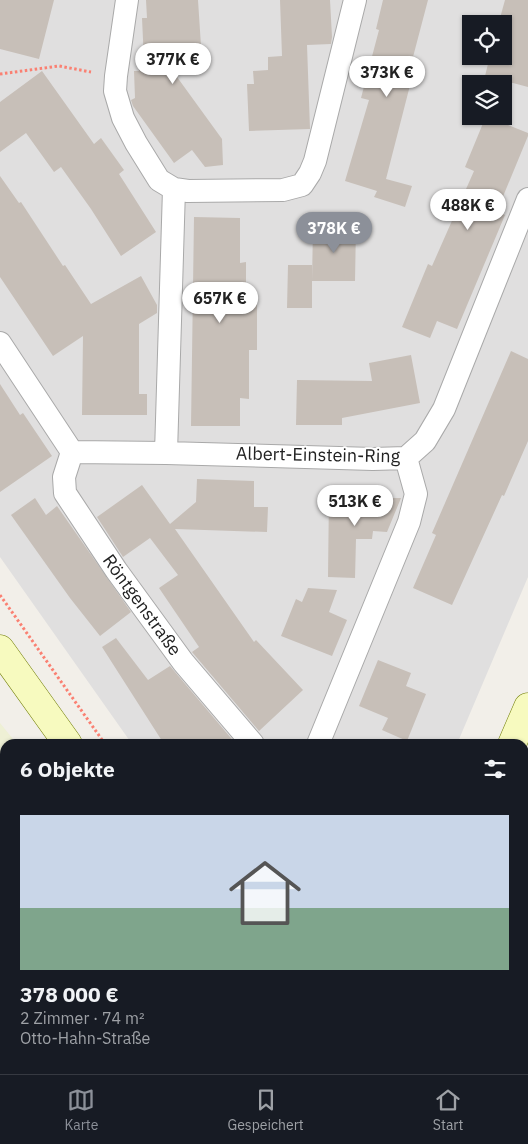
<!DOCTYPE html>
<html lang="de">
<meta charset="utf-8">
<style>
body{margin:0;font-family:"IBM Plex Sans",sans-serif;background:#242831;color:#f1f3f6;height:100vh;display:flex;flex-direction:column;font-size:19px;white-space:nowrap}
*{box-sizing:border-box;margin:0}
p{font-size:16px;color:#9ea1a6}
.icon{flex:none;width:28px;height:28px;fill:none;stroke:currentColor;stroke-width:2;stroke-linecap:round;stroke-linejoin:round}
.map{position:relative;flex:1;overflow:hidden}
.drawer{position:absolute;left:0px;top:739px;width:529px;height:336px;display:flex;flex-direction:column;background:#171b24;border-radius:15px 15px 0 0;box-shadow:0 1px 4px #0004}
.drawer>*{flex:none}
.tools{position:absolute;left:462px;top:15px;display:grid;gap:10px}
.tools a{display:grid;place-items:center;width:50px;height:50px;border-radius:0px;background:#171b24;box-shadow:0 1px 4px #0004;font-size:25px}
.price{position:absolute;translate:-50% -42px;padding:0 11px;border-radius:18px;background:#fff;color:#222;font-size:16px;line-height:32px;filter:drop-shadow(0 1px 2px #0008)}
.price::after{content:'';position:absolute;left:50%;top:30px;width:15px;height:11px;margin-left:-8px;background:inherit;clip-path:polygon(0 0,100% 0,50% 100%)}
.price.selected{background:#8c9099;color:#fff}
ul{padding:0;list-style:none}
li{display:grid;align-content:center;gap:10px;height:265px;padding:0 20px}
li span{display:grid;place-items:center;height:155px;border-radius:0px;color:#555}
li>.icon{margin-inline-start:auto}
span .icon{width:90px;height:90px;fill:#fffc;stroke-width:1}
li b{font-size:21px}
h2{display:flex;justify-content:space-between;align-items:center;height:60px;padding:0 20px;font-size:21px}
.tabs{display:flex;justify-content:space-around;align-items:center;height:70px;border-top:1px solid #363941;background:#171b24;font-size:14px;color:#9ea1a6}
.tabs a{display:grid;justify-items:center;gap:2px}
.tabs .selected{color:#8c9099}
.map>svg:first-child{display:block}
.residential{fill:#e0dfdf;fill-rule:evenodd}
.farmland{fill:#eef0d5}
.grass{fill:#cdebb0}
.building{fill:#c7bfb8}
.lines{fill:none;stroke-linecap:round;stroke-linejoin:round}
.street-casing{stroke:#a9a9a9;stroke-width:24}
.secondary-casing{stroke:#707d05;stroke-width:29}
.path{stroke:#fa8072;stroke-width:3;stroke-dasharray:2.5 2.5;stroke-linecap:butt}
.street{stroke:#fff;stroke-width:22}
.secondary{stroke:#f7fabf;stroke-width:28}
.labels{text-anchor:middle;stroke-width:4;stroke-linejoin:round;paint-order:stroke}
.street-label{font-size:18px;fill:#222;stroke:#fff}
</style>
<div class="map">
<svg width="528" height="1074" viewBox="0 0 528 1074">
<rect width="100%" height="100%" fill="#f2efe9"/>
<!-- residential -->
<path class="residential" d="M 0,0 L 528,0 L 528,577 L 457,744 L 132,744 L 0,557 ZM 471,24 L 504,24 L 504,56 L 471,56 ZM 471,84 L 504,84 L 504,116 L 471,116 Z"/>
<!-- farmland -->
<path class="farmland" d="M 0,723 L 17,744 L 5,744 L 5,1070 L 167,1070 L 167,1074 L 0,1074 Z"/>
<!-- grass -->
<path class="grass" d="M 250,1070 L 374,1070 L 376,1074 L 248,1074 Z"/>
<!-- building -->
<path class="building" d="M 0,0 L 54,0 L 39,59 L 0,49 Z
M 146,0 L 198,0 L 201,46 L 156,48 L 222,139 L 223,165 L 205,167 L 192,150 L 174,163 L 133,106 L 131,100 L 135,98 L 134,71 L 139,71 L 139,62 L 144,61 L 142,18 L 147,18 Z
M 280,0 L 330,0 L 332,37 L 331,44 L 307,45 L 310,129 L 249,131 L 247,84 L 254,84 L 253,71 L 268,70 L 268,57 L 282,56 Z
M 383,0 L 428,0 L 413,57 L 417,58 L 386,179 L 412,186 L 405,207 L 374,197 L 377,191 L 345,181 L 369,100 L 361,98 L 379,30 L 376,29 Z
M 505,0 L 528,0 L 528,87 L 513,83 L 483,84 L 490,56 L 504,56 L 504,18 L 500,18 Z
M 42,71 L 94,144 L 101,138 L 124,170 L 119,174 L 156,232 L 121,256 L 91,209 L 61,167 L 54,172 L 26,133 L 0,152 L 0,102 Z
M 486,116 L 528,133 L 528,136 L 497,211 L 505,215 L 457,329 L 437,321 L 430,338 L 402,327 L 428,264 L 432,266 L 474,171 L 465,167 Z
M 0,176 L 19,203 L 21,202 L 63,266 L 65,265 L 91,304 L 141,276 L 157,305 L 157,313 L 139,324 L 139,394 L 147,394 L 147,415 L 82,415 L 83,336 L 53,356 L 0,277 Z
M 194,217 L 240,218 L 240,263 L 246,262 L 246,298 L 257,298 L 257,350 L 249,350 L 249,399 L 240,398 L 240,426 L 191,426 Z
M 313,226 L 356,227 L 355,281 L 312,281 Z
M 288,265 L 312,265 L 312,308 L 287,308 Z
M 511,351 L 528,359 L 528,441 L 504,496 L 502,495 L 452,605 L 413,588 L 436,535 L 432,533 Z
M 411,355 L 420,403 L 342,418 L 342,425 L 296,425 L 297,380 L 372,381 L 369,363 Z
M 0,384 L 20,415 L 23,413 L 52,456 L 0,492 Z
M 197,479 L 254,481 L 254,507 L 268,507 L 267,532 L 175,529 L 254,642 L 256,640 L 303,690 L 259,731 L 192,652 L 199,647 L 159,588 L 178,575 L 150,538 L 123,557 L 97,517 L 142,485 L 170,524 L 196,502 Z
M 329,493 L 374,494 L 373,498 L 401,498 L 387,532 L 373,531 L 372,539 L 356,539 L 355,578 L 328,577 Z
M 35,498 L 46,515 L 57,506 L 131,612 L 100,636 L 70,598 L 11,515 Z
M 308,588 L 337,590 L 329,612 L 347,620 L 332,656 L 281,636 L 296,599 L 302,602 Z
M 116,638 L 148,680 L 170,666 L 236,744 L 164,744 L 102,647 Z
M 378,660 L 411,673 L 406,686 L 426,694 L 407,741 L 382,730 L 388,718 L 359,706 Z"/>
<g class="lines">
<defs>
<path id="street" d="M 127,0 L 116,76 L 115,91 L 123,118 L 136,143 L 159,180 L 174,189 L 166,453
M 174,189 L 188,191 L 283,190 L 302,185 L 310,173 L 315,161 L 355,0
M 0,343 L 72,452 L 166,453 L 373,459 L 406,458 L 425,441 L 444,409 L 528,199
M 72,452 L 64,477 L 65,493 L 116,570 L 183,662 L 253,744
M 318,744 L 409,522 L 416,494 L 406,458"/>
<path id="secondary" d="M 0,649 L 68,744
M 512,744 L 528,707
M 392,1070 L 393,1074
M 227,1074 L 229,1070"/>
</defs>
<!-- street casing -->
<use href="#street" class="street-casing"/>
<!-- secondary casing -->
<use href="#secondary" class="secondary-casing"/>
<!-- path -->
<path class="path" d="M 0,74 L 59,66 L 91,72
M 0,595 L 105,744
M 439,1070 L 441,1074"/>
<!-- street -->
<use href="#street" class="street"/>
<!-- secondary -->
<use href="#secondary" class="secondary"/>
</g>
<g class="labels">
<!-- street labels -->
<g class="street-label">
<text transform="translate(318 455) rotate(1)" y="6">Albert-Einstein-Ring</text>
<text transform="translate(142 605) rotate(54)" y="6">Röntgenstraße</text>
</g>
</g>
</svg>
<div class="tools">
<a><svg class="icon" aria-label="locate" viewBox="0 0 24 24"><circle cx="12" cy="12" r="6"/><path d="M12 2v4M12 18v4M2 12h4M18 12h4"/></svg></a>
<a><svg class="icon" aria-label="layers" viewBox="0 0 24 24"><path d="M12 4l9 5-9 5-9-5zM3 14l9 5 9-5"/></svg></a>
</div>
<b class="price" style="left:173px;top:85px">377K €</b>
<b class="price" style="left:387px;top:98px">373K €</b>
<b class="price" style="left:468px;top:231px">488K €</b>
<b class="price selected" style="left:334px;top:254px">378K €</b>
<b class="price" style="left:220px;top:324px">657K €</b>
<b class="price" style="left:355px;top:527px">513K €</b>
<section class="drawer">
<h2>6 Objekte<svg class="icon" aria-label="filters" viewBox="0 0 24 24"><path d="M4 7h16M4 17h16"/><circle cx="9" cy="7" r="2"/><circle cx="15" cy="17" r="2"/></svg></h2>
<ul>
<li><span style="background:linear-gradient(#c9d6e8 60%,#7fa58c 0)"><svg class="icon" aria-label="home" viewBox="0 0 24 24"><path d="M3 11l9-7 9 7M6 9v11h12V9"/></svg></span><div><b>378 000 €</b><p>2 Zimmer · 74 m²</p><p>Otto-Hahn-Straße</p></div></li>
</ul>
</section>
</div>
<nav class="tabs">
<a class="selected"><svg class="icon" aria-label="map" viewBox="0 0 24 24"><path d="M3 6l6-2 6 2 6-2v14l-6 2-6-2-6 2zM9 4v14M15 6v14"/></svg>Karte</a>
<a><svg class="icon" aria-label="saved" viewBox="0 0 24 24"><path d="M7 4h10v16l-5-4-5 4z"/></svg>Gespeichert</a>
<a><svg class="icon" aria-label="home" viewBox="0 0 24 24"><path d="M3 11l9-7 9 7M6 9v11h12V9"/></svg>Start</a>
</nav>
